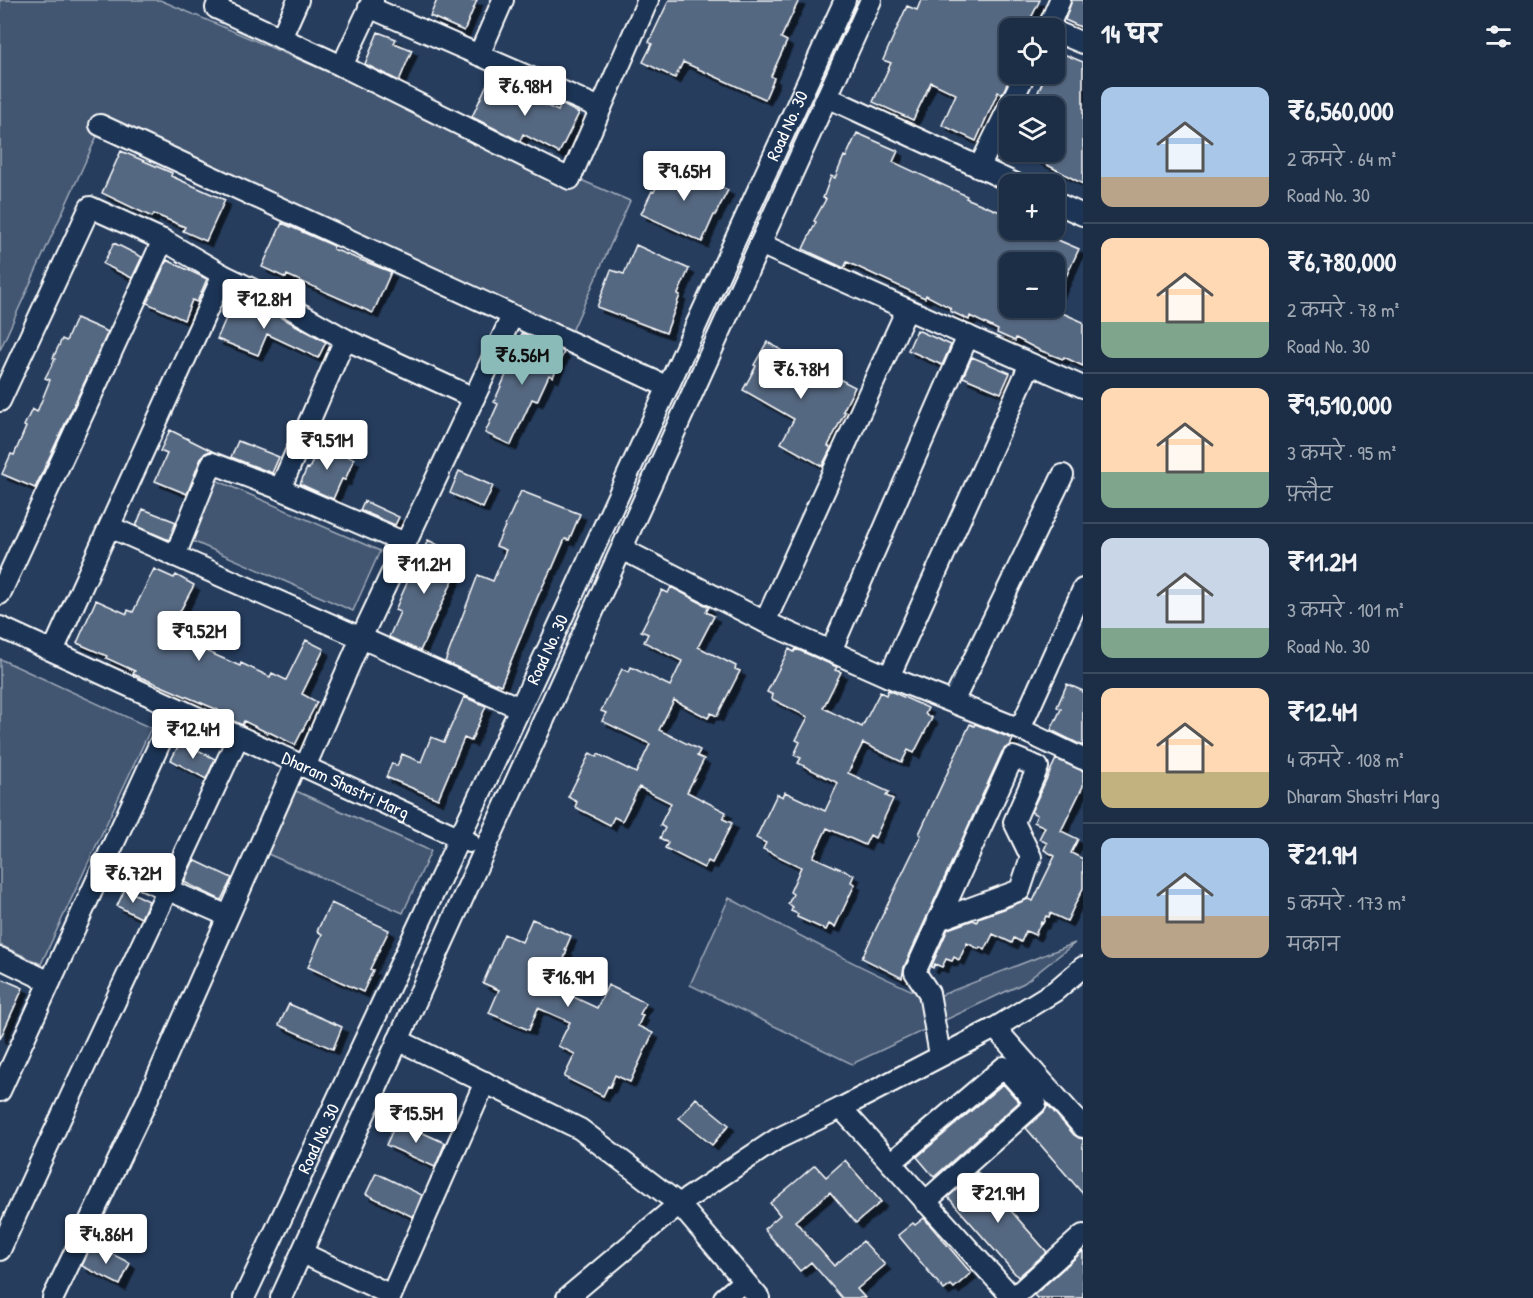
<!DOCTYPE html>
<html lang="hi">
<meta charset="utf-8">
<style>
body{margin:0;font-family:"Patrick Hand","Playpen Sans Deva",sans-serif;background:#293a51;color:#f1f3f6;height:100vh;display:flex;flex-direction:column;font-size:22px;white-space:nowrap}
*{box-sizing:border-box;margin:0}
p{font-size:20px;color:#a0a8b3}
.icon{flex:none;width:33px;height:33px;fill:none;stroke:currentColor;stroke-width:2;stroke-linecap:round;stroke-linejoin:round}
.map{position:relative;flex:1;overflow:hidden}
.side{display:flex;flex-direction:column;background:#1c2e46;width:450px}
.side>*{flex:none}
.tools{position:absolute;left:999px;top:18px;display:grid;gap:12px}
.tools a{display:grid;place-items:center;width:66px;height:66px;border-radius:12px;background:#1c2e46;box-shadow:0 2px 4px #0004,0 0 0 2px #3a4a5f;font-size:30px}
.price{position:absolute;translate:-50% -51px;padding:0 14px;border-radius:6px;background:#fff;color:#222;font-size:20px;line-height:39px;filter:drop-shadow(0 2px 3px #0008)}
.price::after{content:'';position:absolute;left:50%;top:36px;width:18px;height:14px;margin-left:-9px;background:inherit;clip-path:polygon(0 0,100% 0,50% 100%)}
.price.current{background:#8bbbb9;color:#111}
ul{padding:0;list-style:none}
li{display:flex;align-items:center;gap:18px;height:150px;padding:0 18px}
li+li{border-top:2px solid #3a4a5f}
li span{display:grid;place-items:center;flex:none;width:168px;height:120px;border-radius:12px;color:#555}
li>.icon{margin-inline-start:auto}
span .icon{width:72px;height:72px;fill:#fffc;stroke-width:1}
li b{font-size:26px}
h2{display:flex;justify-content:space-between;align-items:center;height:72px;padding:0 18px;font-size:26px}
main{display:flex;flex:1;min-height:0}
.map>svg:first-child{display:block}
.green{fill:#425672;stroke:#a0aab8;stroke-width:1.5}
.building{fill:#556781;stroke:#fff;stroke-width:1.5;filter:url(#shadow)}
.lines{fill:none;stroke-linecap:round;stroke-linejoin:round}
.minor-casing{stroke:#fff;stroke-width:24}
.minor{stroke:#1d3557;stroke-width:20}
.labels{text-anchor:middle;stroke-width:6;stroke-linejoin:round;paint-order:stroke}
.street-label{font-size:18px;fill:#fff;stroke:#1d3557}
</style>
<main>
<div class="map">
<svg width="1083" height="1298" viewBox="0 0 1083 1298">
<defs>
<filter id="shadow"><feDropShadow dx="5.5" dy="5.5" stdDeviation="0" flood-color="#0009"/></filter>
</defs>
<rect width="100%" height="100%" fill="#263d5e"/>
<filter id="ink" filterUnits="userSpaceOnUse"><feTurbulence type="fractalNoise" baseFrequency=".0167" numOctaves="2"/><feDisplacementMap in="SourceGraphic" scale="12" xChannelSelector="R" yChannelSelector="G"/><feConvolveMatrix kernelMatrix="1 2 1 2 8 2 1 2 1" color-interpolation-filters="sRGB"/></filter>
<g filter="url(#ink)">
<!-- green -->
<path class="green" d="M 0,0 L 160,0 L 630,201 L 569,338 L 97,136 L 0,350 Z
M 216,480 L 380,551 L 353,611 L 190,540 Z
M 0,659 L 151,728 L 41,964 L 0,945 Z
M 296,791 L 431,851 L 403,913 L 268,854 Z
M 729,898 C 795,933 862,969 931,999 L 1075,943 L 1024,983 L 852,1064 L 690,985 Z"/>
<!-- building -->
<path class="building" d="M 437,0 L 477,0 L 464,31 L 430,16 Z
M 669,0 L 799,0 L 781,38 L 787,41 L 771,76 L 774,78 L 765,99 L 683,62 L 675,78 L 643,62 L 652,44 L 649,42 Z
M 921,0 L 1040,0 L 1026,28 L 1010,28 L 1010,78 L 1002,94 L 998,92 L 976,141 L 942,125 L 956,94 L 931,82 L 913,120 L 873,102 L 891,63 L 883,60 L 907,6 L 917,10 Z
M 1072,0 L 1083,0 L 1083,28 L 1065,20 Z
M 378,32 L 396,39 L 394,43 L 412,50 L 399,81 L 365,64 Z
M 1054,50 L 1083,62 L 1083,184 L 1023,152 L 1054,152 L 1054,99 L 1038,92 L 1046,74 L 1054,74 Z
M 488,82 L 520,96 L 521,94 L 558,111 L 561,104 L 579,113 L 559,153 L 523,134 L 520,141 L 472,117 Z
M 857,133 L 898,151 L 893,162 L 967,196 L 966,198 L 1010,216 L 1010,230 L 1041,230 L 1052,235 L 1051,237 L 1079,249 L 1054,302 L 1054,262 L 1010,262 L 1010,308 L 1051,308 L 1083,322 L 1083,366 L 1064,357 L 1063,359 L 1039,350 L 1016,338 L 1015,341 L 997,333 L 998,330 L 970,316 L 969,320 L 950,311 L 951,308 L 926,295 L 925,298 L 847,262 L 844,268 L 803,249 L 816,222 L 814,221 L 826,199 L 823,198 L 831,176 L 835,178 L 844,156 L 846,157 Z
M 121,151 L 172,173 L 171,176 L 225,200 L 206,241 L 183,231 L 185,227 L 154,214 L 152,217 L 102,193 Z
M 667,162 L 728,190 L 715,215 L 714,215 L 702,242 L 641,214 L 652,191 L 654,192 Z
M 282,223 L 334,246 L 333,249 L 391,272 L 373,313 L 287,275 L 286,278 L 262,267 Z
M 114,243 L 142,257 L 132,278 L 103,264 Z
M 636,245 L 689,269 L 678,294 L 680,295 L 666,333 L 597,307 L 611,270 L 624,274 Z
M 167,260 L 207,279 L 197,302 L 192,300 L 184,320 L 147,303 Z
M 236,295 L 279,316 L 326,342 L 318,358 L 267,334 L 258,355 L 217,339 Z
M 76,318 L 108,332 L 35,488 L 2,474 L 11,454 L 14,455 L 26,427 L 24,426 L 32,409 L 37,412 L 50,380 L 45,378 L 55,359 L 53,358 L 62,339 L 66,341 Z
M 917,330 L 951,345 L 942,365 L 908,350 Z
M 522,333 L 564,352 L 553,377 L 549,375 L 537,401 L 532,399 L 511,445 L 485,433 L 498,404 L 494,402 L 513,359 L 511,358 Z
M 767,342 L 813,368 L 814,366 L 855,387 L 843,411 L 845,412 L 828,446 L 831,448 L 822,466 L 781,443 L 794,419 L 743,390 L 756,366 L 754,365 Z
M 972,357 L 1010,373 L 1001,393 L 963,377 Z
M 170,430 L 214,452 L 210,451 L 205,453 L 201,458 L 187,494 L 155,481 L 167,454 L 160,451 Z
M 238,441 L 279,457 L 272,473 L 231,457 Z
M 320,444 L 354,459 L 345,480 L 342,479 L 333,499 L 300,484 L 307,468 L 309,469 Z
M 459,471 L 493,486 L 483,508 L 450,493 Z
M 521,491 L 580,514 L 569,540 L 565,539 L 552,569 L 551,569 L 538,596 L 501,685 L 496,683 L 495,684 L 445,662 L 478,575 L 493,581 L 506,550 L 496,546 Z
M 364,501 L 399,517 L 395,525 L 360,510 Z
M 143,509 L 176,522 L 169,540 L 136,526 Z
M 428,540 L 460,556 L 455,566 L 459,567 L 420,651 L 389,637 L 400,612 L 395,610 L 415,565 L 416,566 Z
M 154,569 L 174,578 L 176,575 L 194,585 L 170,630 L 207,648 L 206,651 L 240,666 L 241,663 L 270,677 L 272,673 L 286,680 L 306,640 L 324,649 L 302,694 L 317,702 L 295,745 L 269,732 L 268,733 L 244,721 L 242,725 L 217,713 L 218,710 L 133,674 L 135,671 L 106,658 L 107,656 L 77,643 L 96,600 L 127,614 L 128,610 L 133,612 Z
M 671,587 L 709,607 L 706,612 L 714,616 L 698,647 L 736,666 L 735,669 L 740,671 L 717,716 L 711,713 L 708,718 L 674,700 L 659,730 L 700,750 L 697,756 L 704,759 L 687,792 L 726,812 L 723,819 L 732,823 L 712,863 L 708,861 L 704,868 L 665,848 L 668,843 L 660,838 L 665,828 L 660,825 L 671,803 L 639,787 L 622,821 L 614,817 L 610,825 L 575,807 L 577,802 L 568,797 L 590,753 L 597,757 L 598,754 L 636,773 L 650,744 L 602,721 L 606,713 L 601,711 L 622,669 L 629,672 L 631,667 L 670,686 L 682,661 L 644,642 L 648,634 L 641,631 L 662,590 L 668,593 Z
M 789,649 L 794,652 L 796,649 L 837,667 L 835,670 L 841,672 L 823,708 L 862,727 L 880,692 L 886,695 L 888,690 L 928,708 L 925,714 L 932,718 L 914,753 L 908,750 L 902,762 L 863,743 L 848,773 L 889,792 L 886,796 L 893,799 L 875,838 L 870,835 L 865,845 L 827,828 L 813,857 L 854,875 L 851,882 L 855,884 L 835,927 L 829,924 L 826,930 L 797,917 L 798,914 L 791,911 L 793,907 L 788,904 L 793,894 L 790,892 L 801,867 L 763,849 L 766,843 L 756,838 L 777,794 L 783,797 L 785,792 L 825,811 L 838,783 L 798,763 L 801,758 L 794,755 L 800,742 L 796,740 L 808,717 L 772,699 L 773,695 L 767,692 Z
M 1067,684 L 1083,691 L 1083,746 L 1051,730 L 1061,709 L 1057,707 Z
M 464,697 L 486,706 L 471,741 L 464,738 L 438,799 L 386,777 L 392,763 L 397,766 L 402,754 L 421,762 L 431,737 L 444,742 Z
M 970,724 L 974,726 L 975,724 L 1013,739 L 1010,746 L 1005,748 L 1002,752 L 904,967 L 902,978 L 862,958 L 907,864 L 921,835 L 919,834 Z
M 181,741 L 215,759 L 206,779 L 171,760 Z
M 1056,759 L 1083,771 L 1083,786 L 1061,831 L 1078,839 L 1071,853 L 1083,859 L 1083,888 L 1067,921 L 1050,913 L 1049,917 L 1046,916 L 1043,923 L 1041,922 L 1035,935 L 1026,931 L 1021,942 L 1014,938 L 1012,943 L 993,934 L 985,950 L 980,947 L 979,949 L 967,943 L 959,960 L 954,957 L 952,961 L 946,959 L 942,967 L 935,964 L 933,968 L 931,967 L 948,929 L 973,920 L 977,922 L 978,918 L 1004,909 L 1028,899 L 1033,901 L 1055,856 L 1044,850 L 1047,843 L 1039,839 L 1045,827 L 1034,822 L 1037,815 L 1031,812 Z
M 194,860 L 232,878 L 221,900 L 184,882 Z
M 125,889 L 149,901 L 141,918 L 117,906 Z
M 331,903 L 389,930 L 370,969 L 373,970 L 363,992 L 308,967 L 322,934 L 317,931 Z
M 532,919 L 571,936 L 565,950 L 567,950 L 563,962 L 578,968 L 567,994 L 597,1008 L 608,985 L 646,1003 L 640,1014 L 643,1015 L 638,1026 L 653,1033 L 630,1082 L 615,1075 L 610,1087 L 608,1086 L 603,1096 L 564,1077 L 575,1054 L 558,1046 L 570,1022 L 538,1008 L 529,1030 L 489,1013 L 499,990 L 483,983 L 504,934 L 522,942 Z
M 0,978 L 23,988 L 0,1039 Z
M 289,1004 L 342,1027 L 333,1049 L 279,1025 Z
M 1003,1084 L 1019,1102 L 934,1177 L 917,1157 Z
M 696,1098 L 729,1125 L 712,1145 L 679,1118 Z
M 1048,1105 L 1074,1135 L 1079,1138 L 1083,1139 L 1083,1194 L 1026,1128 L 1044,1112 Z
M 397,1121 L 445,1143 L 435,1167 L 386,1145 Z
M 845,1160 L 881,1202 L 856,1223 L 830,1192 L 795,1221 L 834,1266 L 863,1241 L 885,1265 L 857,1289 L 865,1298 L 842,1298 L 811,1262 L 800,1271 L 764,1229 L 780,1215 L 770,1203 L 801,1177 L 815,1165 L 826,1177 Z
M 977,1172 L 1047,1252 L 1018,1277 L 948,1197 Z
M 376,1173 L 422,1195 L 413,1217 L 366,1194 Z
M 924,1218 L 971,1273 L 954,1288 L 951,1285 L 944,1290 L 898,1235 L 913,1223 L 915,1225 Z
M 92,1244 L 130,1263 L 120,1285 L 82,1266 Z
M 1083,1251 L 1083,1298 L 1037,1298 L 1034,1295 Z"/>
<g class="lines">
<defs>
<g id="minor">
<path d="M 219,0 L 216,8 L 342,66"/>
<path d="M 373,0 L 342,66 L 570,179 L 648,0"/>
<path d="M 369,7 L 600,108"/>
<path d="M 1048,28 L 1060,0"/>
<path d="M 1054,31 L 1083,43"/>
<path d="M 281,38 L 298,0"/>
<path d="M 479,55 L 503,0"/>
<path d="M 827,97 L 1016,184"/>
<path d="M 100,125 L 668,387"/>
<path d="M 979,168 L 1025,74"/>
<path d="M 1054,202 L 1083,215"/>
<path d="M 760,244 L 1083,387"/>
<path d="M 0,401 L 90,207 L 163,240 L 223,275 L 285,305 L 345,339 L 474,398"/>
<path d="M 280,489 L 345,339"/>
<path d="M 110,527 L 520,708"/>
<path d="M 622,549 L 765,622 L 889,677 L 1020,729 L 1083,759"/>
<path d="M 175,556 L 212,463 L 280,489 L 405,543"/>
<path d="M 0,594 L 163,240"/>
<path d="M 765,622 L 907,309"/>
<path id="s1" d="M 0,627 L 469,842"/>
<path d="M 53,651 L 223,275"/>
<path d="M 831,651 L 968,336"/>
<path d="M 889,677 L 1030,364"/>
<path d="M 953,702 L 1063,475"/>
<path d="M 1020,729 L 1083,589"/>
<path d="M 305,767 L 361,638 L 474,398 L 512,316"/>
<path d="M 105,862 L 228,916"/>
<path d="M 938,920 L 1020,890 L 1031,857 L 1014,822 L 1038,767 L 1013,757 L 915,972 L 929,993 L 940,1055"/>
<path d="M 0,958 L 50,982"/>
<path d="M 995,1028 L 1083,1127"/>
<path d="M 398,1040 L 580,1129 L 679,1204 L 777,1139 L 841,1108 L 995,1028 L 1055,991 L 1083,967"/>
<path d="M 0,1091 L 176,708"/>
<path d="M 841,1108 L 1013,1298"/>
<path d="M 891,1163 L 1004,1067 L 1036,1103 L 925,1202"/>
<path d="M 0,1250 C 78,1078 160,908 238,737"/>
<path d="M 302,1253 L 391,1295"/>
<path d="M 53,1298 L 148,1098 L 296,763"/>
<path id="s2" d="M 244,1298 L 552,640 L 845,0"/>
<path d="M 281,1298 L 871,0"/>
<path d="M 390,1298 L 485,1082"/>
<path d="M 567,1298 L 679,1204 L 759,1298"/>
<path d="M 724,1298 L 744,1281"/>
<path d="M 1013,1298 L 1083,1235"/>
</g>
</defs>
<!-- minor casing -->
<use href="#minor" class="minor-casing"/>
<!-- minor -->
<use href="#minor" class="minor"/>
</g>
</g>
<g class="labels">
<!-- street labels -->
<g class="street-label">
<text dy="6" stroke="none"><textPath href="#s2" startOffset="1292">Road No. 30</textPath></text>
<text dy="6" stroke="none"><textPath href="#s2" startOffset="716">Road No. 30</textPath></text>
<text dy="6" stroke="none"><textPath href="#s1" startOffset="380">Dharam Shastri Marg</textPath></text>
<text dy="6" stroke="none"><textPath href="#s2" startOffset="176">Road No. 30</textPath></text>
</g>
</g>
</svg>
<div class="tools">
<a><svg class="icon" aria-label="locate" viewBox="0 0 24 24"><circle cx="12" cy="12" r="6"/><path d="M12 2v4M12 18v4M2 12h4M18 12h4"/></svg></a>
<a><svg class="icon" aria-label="layers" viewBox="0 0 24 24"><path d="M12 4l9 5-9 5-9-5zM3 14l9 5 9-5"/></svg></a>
<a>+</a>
<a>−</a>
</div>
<b class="price" style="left:525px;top:117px">₹6.98M</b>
<b class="price" style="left:684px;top:202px">₹9.65M</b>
<b class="price" style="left:264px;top:330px">₹12.8M</b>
<b class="price current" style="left:522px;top:386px">₹6.56M</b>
<b class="price" style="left:801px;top:400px">₹6.78M</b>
<b class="price" style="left:327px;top:471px">₹9.51M</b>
<b class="price" style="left:424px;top:595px">₹11.2M</b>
<b class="price" style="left:199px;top:662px">₹9.52M</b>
<b class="price" style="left:193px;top:760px">₹12.4M</b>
<b class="price" style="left:133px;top:904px">₹6.72M</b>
<b class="price" style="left:568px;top:1008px">₹16.9M</b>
<b class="price" style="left:416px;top:1144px">₹15.5M</b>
<b class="price" style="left:998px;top:1224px">₹21.9M</b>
<b class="price" style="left:106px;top:1265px">₹4.86M</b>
</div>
<section class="side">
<h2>14 घर<svg class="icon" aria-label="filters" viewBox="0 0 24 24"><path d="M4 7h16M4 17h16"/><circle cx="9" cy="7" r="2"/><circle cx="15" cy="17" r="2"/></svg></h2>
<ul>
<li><span style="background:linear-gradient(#a9c7e8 75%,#b9a48a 0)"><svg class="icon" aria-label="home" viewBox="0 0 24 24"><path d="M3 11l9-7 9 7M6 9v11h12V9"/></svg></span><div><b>₹6,560,000</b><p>2 कमरे · 64 m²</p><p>Road No. 30</p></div></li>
<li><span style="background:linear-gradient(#ffd9b3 70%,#7fa58c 0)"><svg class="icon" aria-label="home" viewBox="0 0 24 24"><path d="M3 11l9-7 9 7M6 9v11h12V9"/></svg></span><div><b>₹6,780,000</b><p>2 कमरे · 78 m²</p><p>Road No. 30</p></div></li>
<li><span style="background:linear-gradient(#ffd9b3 70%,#7fa58c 0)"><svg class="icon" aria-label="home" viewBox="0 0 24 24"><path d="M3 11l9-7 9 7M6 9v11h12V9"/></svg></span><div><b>₹9,510,000</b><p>3 कमरे · 95 m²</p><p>फ़्लैट</p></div></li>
<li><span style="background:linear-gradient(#c9d6e8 75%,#7fa58c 0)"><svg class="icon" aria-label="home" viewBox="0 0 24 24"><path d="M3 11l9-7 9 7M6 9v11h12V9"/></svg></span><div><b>₹11.2M</b><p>3 कमरे · 101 m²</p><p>Road No. 30</p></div></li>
<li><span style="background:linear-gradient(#ffd9b3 70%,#c2b280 0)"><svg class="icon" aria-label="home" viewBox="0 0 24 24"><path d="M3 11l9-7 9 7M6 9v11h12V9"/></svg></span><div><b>₹12.4M</b><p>4 कमरे · 108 m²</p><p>Dharam Shastri Marg</p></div></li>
<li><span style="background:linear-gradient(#a9c7e8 65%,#b9a48a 0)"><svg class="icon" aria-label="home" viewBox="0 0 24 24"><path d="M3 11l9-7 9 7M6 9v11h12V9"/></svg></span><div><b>₹21.9M</b><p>5 कमरे · 173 m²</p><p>मकान</p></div></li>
</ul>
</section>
</main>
